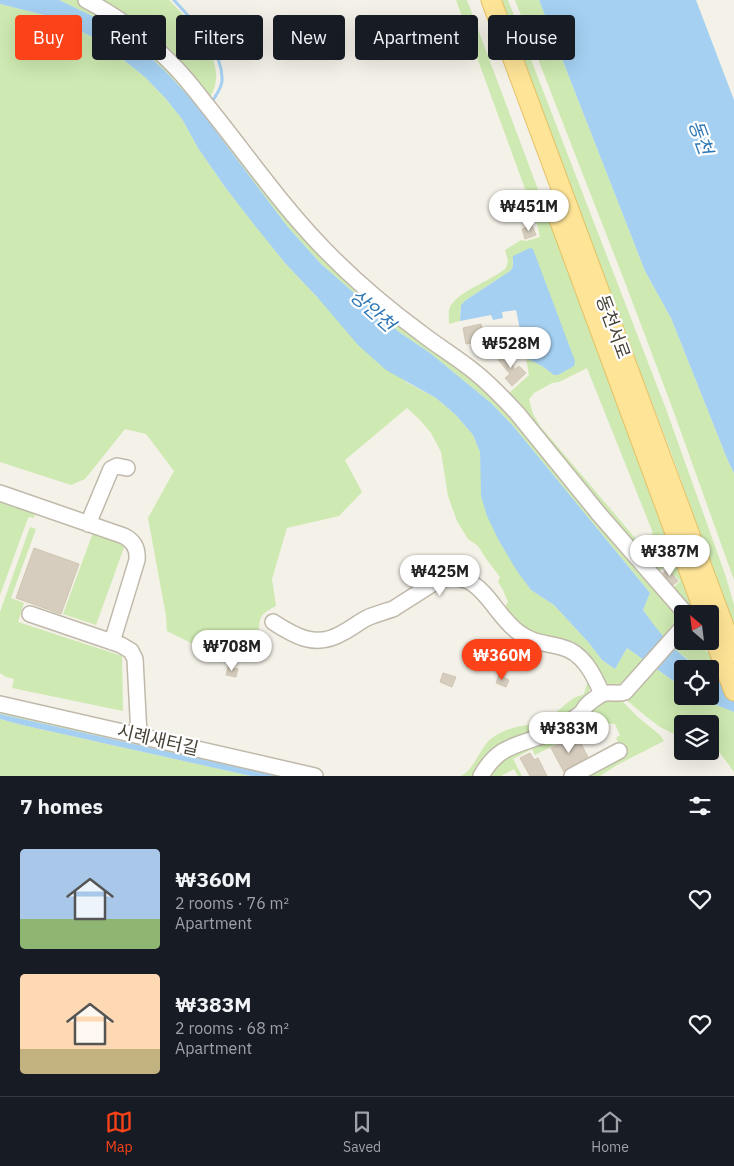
<!DOCTYPE html>
<meta charset="utf-8">
<style>
body{margin:0;font-family:"IBM Plex Sans","Noto Sans KR",sans-serif;background:#20242c;color:#f1f3f6;height:100vh;display:flex;flex-direction:column;font-size:19px;white-space:nowrap}
*{box-sizing:border-box;margin:0}
p{font-size:16px;color:#9ea1a6}
.icon{flex:none;width:28px;height:28px;fill:none;stroke:currentColor;stroke-width:2;stroke-linecap:round;stroke-linejoin:round}
.map{position:relative;height:776px;overflow:hidden}
.panel{display:flex;flex-direction:column;background:#171b24;flex:1}
.panel>*{flex:none}
.banner{position:absolute;left:15px;top:15px;width:705px;height:45px;display:flex;gap:10px}
.needle{width:32px;rotate:332deg}
.buttons{position:absolute;left:674px;top:605px;display:grid;gap:10px}
.buttons a{display:grid;place-items:center;width:45px;height:45px;border-radius:5px;background:#171b24;box-shadow:0 5px 20px #0002;font-size:25px}
.price{position:absolute;translate:-50% -42px;padding:0 11px;border-radius:18px;background:#fff;color:#222;font-size:16px;line-height:32px;filter:drop-shadow(0 1px 2px #0008)}
.price::after{content:'';position:absolute;left:50%;top:30px;width:15px;height:11px;margin-left:-8px;background:inherit;clip-path:polygon(0 0,100% 0,50% 100%)}
.price.on{background:#fb4219;color:#fff}
ul{padding:0;list-style:none}
li{display:flex;align-items:center;gap:15px;height:125px;padding:0 20px}
li span{display:grid;place-items:center;flex:none;width:140px;height:100px;border-radius:5px;color:#555}
li>.icon{margin-inline-start:auto}
span .icon{width:60px;height:60px;fill:#fffc;stroke-width:1}
li b{font-size:21px}
h2{display:flex;justify-content:space-between;align-items:center;height:60px;padding:0 20px;font-size:21px}
.pill{padding:0 18px;border-radius:5px;background:#171b24;box-shadow:0 5px 20px #0002;font-size:18px;line-height:45px}
.pill.on{background:#fb4219;color:#fff}
.dock{display:flex;justify-content:space-around;align-items:center;height:70px;border-top:1px solid #363941;background:#171b24;font-size:14px;color:#9ea1a6}
.dock a{display:grid;justify-items:center;gap:2px}
.dock .on{color:#fb4219}
.map>svg:first-child{display:block}
.green{fill:#cee9b1;fill-rule:evenodd}
.water{fill:#a5d0f1}
.lines{fill:none;stroke-linecap:round;stroke-linejoin:round}
.stream{stroke:#a5d0f1;stroke-width:3}
.building{fill:#d6cdbe;stroke:#d1c5b1}
.minor-casing{stroke:#c0b9ab;stroke-width:18}
.major-casing{stroke:#e5c266;stroke-width:21}
.minor{stroke:#fff;stroke-width:15}
.major{stroke:#fee497;stroke-width:19}
.labels{text-anchor:middle;stroke-width:4.5;stroke-linejoin:round;paint-order:stroke}
.street-label{font-size:18px;fill:#484237;stroke:#fff}
.water-label{font-size:19px;font-style:italic;fill:#2f78b5;stroke:#fff}
</style>
<div class="map">
<svg width="734" height="776" viewBox="0 0 734 776">
<rect width="100%" height="100%" fill="#f4f1e8"/>
<!-- green -->
<path class="green" d="M 59,0 L 80,0 L 158,53 L 294,220 L 479,380 L 682,614 L 682,641 L 699,641 C 707,657 718,657 734,659 L 734,684 L 710,674 L 710,669 L 701,669 L 674,649 L 662,637 L 643,610 L 650,593 L 514,427 L 491,403 L 430,353 L 399,332 L 321,264 L 287,226 L 194,102 L 167,73 L 142,49 L 107,23 Z
M 92,0 L 169,0 C 191,23 233,65 209,98 Z
M 456,0 L 467,0 L 697,614 L 690,614 L 670,591 L 680,581 L 665,566 L 656,574 L 514,405 L 509,393 L 529,375 L 526,358 L 542,366 L 554,375 L 512,259 C 513,264 514,267 510,271 L 466,300 L 460,310 L 460,321 L 449,324 C 449,318 448,312 450,307 C 458,291 493,280 506,268 L 508,261 L 505,250 L 521,240 L 526,241 L 540,237 L 535,216 ZM 587,368 L 653,533 L 642,541 L 636,539 L 540,426 L 533,414 L 529,399 L 534,393 L 552,383 L 559,382 Z
M 498,0 L 508,0 L 666,409 L 726,577 L 734,605 L 734,629 L 672,455 Z
M 515,0 L 539,0 L 645,271 L 671,318 L 728,461 L 734,473 L 734,580 L 672,407 L 626,285 Z
M 0,4 L 48,16 L 99,40 L 146,78 L 166,99 L 182,119 L 198,148 L 225,187 L 285,263 L 318,298 L 406,382 L 436,398 L 456,415 L 473,435 L 480,452 L 481,472 L 499,541 L 517,570 L 531,590 L 554,605 L 589,643 L 602,660 L 615,669 L 627,648 L 682,687 L 682,696 L 699,696 L 714,704 L 734,712 L 734,772 L 717,749 L 710,747 L 710,724 L 682,724 L 682,738 L 660,727 L 648,718 L 613,689 L 599,679 L 593,670 L 531,636 L 504,608 L 508,602 L 503,590 L 498,582 L 500,577 L 487,560 L 478,546 L 468,539 L 457,521 L 448,496 L 441,452 L 431,433 L 420,420 L 407,408 L 345,460 L 362,492 L 339,516 L 287,528 L 272,579 L 276,606 C 262,613 259,616 259,632 L 255,636 L 221,658 L 167,631 L 166,616 L 148,518 L 174,471 L 146,434 L 125,429 L 85,479 L 71,485 L 0,462 Z
M 0,498 L 36,510 L 34,518 L 30,517 L 28,518 L 0,595 Z
M 30,527 L 36,529 L 11,598 L 24,603 L 18,622 L 122,656 L 123,711 L 12,688 L 14,679 L 6,677 L 0,673 L 0,612 Z
M 94,530 L 126,542 L 96,625 L 63,614 Z
M 593,679 L 586,700 L 545,733 L 479,776 L 461,776 C 476,768 479,748 492,738 C 499,733 508,729 516,727 C 525,725 534,724 543,721 C 555,715 563,705 574,698 C 577,696 581,696 584,694 L 588,680 Z
M 612,696 L 618,697 L 639,718 L 660,735 L 664,741 L 617,765 L 600,776 L 582,776 L 624,754 L 616,738 L 620,735 L 615,724 L 606,723 L 579,734 L 570,737 L 535,755 L 532,749 L 513,759 L 522,776 L 518,776 L 514,769 L 501,776 L 484,776 L 488,768 Z
M 0,710 L 291,776 L 277,776 L 0,714 Z
M 0,719 L 22,725 L 251,776 L 0,776 Z"/>
<!-- water -->
<path class="water" d="M 0,0 L 59,0 L 107,23 L 142,49 L 167,73 L 194,102 L 287,226 L 321,264 L 399,332 L 430,353 L 491,403 L 514,427 L 650,593 L 643,610 C 662,636 674,652 701,669 L 682,669 L 682,687 L 627,648 L 615,669 L 602,660 L 589,643 L 554,605 L 531,590 L 517,571 L 499,541 L 487,516 L 481,496 L 480,452 L 473,435 L 456,415 L 436,398 L 386,370 L 358,345 L 318,298 L 285,263 L 256,227 L 225,187 L 198,148 L 182,119 L 166,99 L 146,78 L 99,40 L 48,16 L 0,4 Z
M 539,0 L 696,0 L 734,100 L 734,473 L 728,461 L 671,318 L 645,271 Z
M 530,248 L 533,249 L 575,361 L 574,366 L 558,375 L 554,375 L 542,366 L 526,358 L 516,310 L 502,312 L 503,318 L 493,320 L 491,315 L 460,321 L 461,305 L 466,300 L 510,271 C 515,266 512,262 513,256 Z
M 710,674 L 734,684 L 734,712 L 714,704 L 699,696 L 710,696 Z
M 0,714 L 277,776 L 251,776 L 22,725 L 0,719 Z"/>
<g class="lines">
<!-- stream -->
<path class="stream" d="M 174,0 C 192,20 224,51 222,81 C 221,89 216,95 212,102"/>
</g>
<!-- building -->
<path class="building" d="M 532,225 L 536,235 L 525,239 L 522,229 Z
M 481,324 L 484,340 L 466,344 L 463,328 Z
M 510,354 L 514,370 L 519,366 L 526,373 L 512,386 L 505,378 L 510,374 L 499,361 L 498,356 Z
M 34,548 L 79,564 L 61,614 L 16,598 Z
M 668,569 L 678,581 L 673,585 L 663,573 Z
M 228,667 L 238,669 L 236,677 L 226,675 Z
M 443,673 L 456,677 L 452,687 L 440,682 Z
M 499,675 L 509,680 L 506,687 L 496,683 Z
M 567,740 L 570,745 L 579,740 L 588,757 L 568,768 L 564,772 L 551,748 Z
M 530,753 L 534,760 L 538,758 L 547,776 L 530,776 L 520,758 Z"/>
<g class="lines">
<defs>
<path id="minor" d="M 86,0 C 119,17 148,39 174,66 C 185,77 195,90 205,103 C 245,152 280,204 324,249 C 354,280 387,308 421,333 C 439,347 459,359 476,373 C 491,385 504,399 517,413 L 599,514 L 686,614
M 0,493 L 124,536 C 134,541 138,549 137,560 L 112,642
M 88,524 L 111,469 L 117,466 L 127,468
M 30,614 L 121,645 L 131,651 L 135,659 L 139,735
M 273,622 C 296,637 317,649 344,632 C 352,628 359,622 367,618 C 375,614 384,612 393,609 L 437,581 C 480,565 490,611 518,632 C 534,644 543,642 561,647 C 583,652 594,675 602,694
M 0,704 L 315,776
M 481,776 C 502,738 528,747 560,727 C 567,723 574,719 580,714 C 583,712 584,708 587,705 C 591,701 597,697 602,694 C 610,691 617,695 625,692 L 682,628
M 572,776 L 619,751"/>
<path id="major" d="M 491,0 L 734,653
M 553,203 L 705,614
M 710,627 L 734,691"/>
</defs>
<!-- minor casing -->
<use href="#minor" class="minor-casing"/>
<!-- major casing -->
<use href="#major" class="major-casing"/>
<!-- minor -->
<use href="#minor" class="minor"/>
<!-- major -->
<use href="#major" class="major"/>
</g>
<g class="labels">
<!-- street labels -->
<g class="street-label">
<text transform="translate(613 327) rotate(70)" y="6">동천서로</text>
<text transform="translate(158 740) rotate(13)" y="6">시례새터길</text>
</g>
<!-- water labels -->
<g class="water-label">
<text transform="translate(701 137) rotate(70)" y="7">동천</text>
<text transform="translate(373 310) rotate(42)" y="7">상안천</text>
</g>
</g>
</svg>
<div class="buttons">
<a><svg class="needle" viewBox="-14 -14 28 28"><path d="M0-13l5 13h-10z" fill="#e53935"/><path d="M0 13l5-13h-10z" fill="#9ea1a6"/></svg></a>
<a><svg class="icon" aria-label="locate" viewBox="0 0 24 24"><circle cx="12" cy="12" r="6"/><path d="M12 2v4M12 18v4M2 12h4M18 12h4"/></svg></a>
<a><svg class="icon" aria-label="layers" viewBox="0 0 24 24"><path d="M12 4l9 5-9 5-9-5zM3 14l9 5 9-5"/></svg></a>
</div>
<b class="price" style="left:529px;top:232px">₩451M</b>
<b class="price" style="left:511px;top:369px">₩528M</b>
<b class="price" style="left:670px;top:577px">₩387M</b>
<b class="price" style="left:440px;top:597px">₩425M</b>
<b class="price" style="left:232px;top:672px">₩708M</b>
<b class="price on" style="left:502px;top:681px">₩360M</b>
<b class="price" style="left:569px;top:754px">₩383M</b>
<div class="banner">
<a class="pill on">Buy</a>
<a class="pill">Rent</a>
<a class="pill">Filters</a>
<a class="pill">New</a>
<a class="pill">Apartment</a>
<a class="pill">House</a>
</div>
</div>
<section class="panel">
<h2>7 homes<svg class="icon" aria-label="filters" viewBox="0 0 24 24"><path d="M4 7h16M4 17h16"/><circle cx="9" cy="7" r="2"/><circle cx="15" cy="17" r="2"/></svg></h2>
<ul>
<li><span style="background:linear-gradient(#a9c7e8 70%,#8fb573 0)"><svg class="icon" aria-label="home" viewBox="0 0 24 24"><path d="M3 11l9-7 9 7M6 9v11h12V9"/></svg></span><div><b>₩360M</b><p>2 rooms · 76 m²</p><p>Apartment</p></div><svg class="icon" aria-label="heart" viewBox="0 0 24 24"><path d="M12 20l-8-8c-3-5 5-10 8-4 3-6 11-1 8 4z"/></svg></li>
<li><span style="background:linear-gradient(#ffd9b3 75%,#c2b280 0)"><svg class="icon" aria-label="home" viewBox="0 0 24 24"><path d="M3 11l9-7 9 7M6 9v11h12V9"/></svg></span><div><b>₩383M</b><p>2 rooms · 68 m²</p><p>Apartment</p></div><svg class="icon" aria-label="heart" viewBox="0 0 24 24"><path d="M12 20l-8-8c-3-5 5-10 8-4 3-6 11-1 8 4z"/></svg></li>
</ul>
</section>
<nav class="dock">
<a class="on"><svg class="icon" aria-label="map" viewBox="0 0 24 24"><path d="M3 6l6-2 6 2 6-2v14l-6 2-6-2-6 2zM9 4v14M15 6v14"/></svg>Map</a>
<a><svg class="icon" aria-label="saved" viewBox="0 0 24 24"><path d="M7 4h10v16l-5-4-5 4z"/></svg>Saved</a>
<a><svg class="icon" aria-label="home" viewBox="0 0 24 24"><path d="M3 11l9-7 9 7M6 9v11h12V9"/></svg>Home</a>
</nav>
